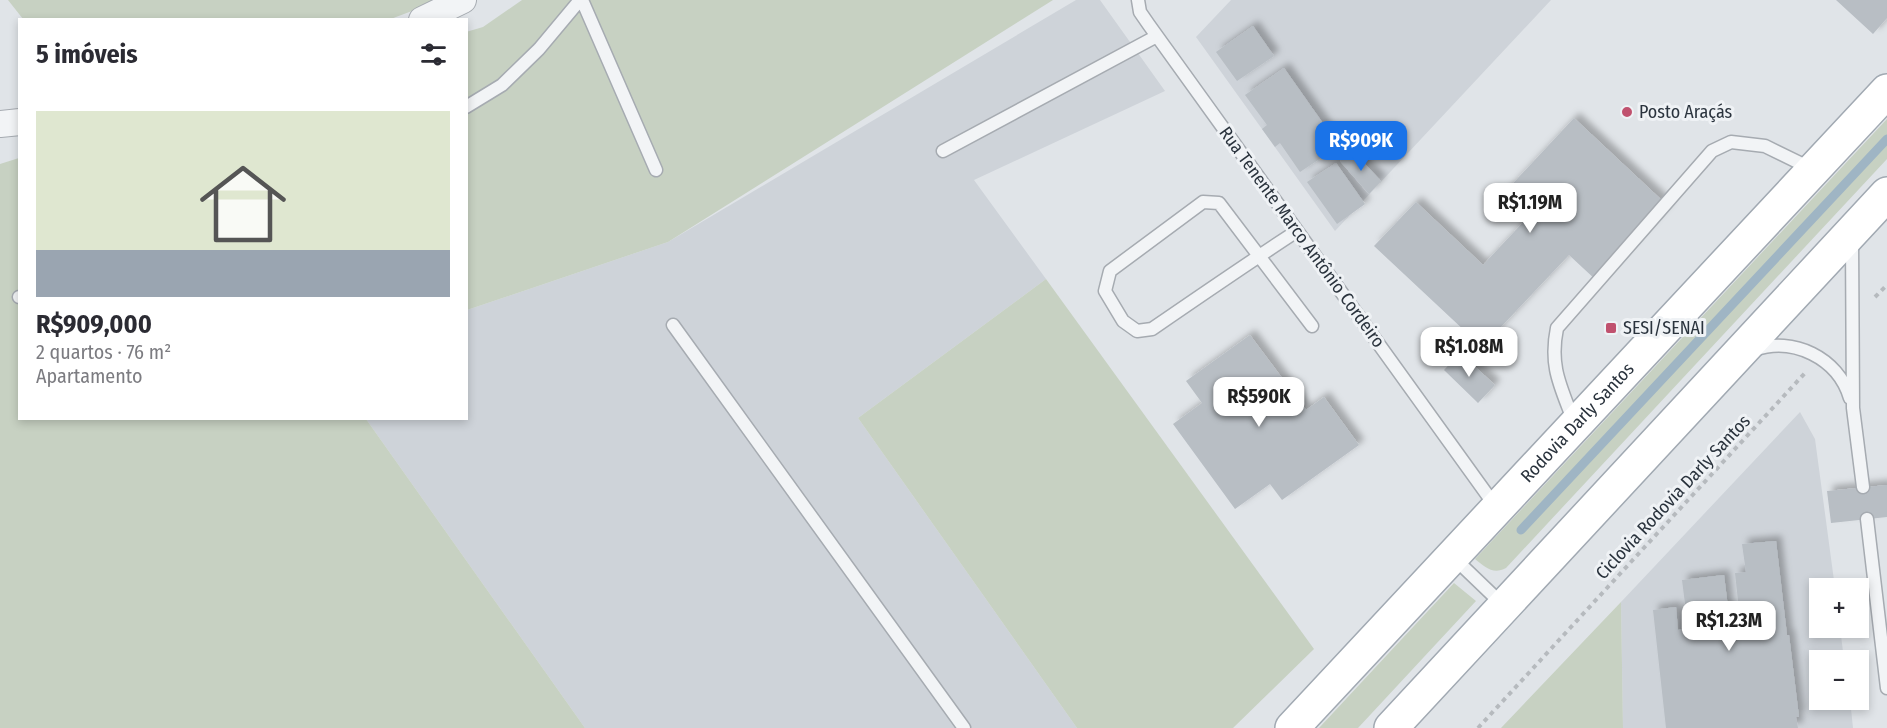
<!DOCTYPE html>
<html lang="pt">
<meta charset="utf-8">
<style>
body{margin:0;font-family:"Fira Sans Condensed",sans-serif;background:#f2f2f3;color:#2b2b33;height:100vh;display:flex;flex-direction:column;font-size:22px;white-space:nowrap}
*{box-sizing:border-box;margin:0}
p{font-size:20px;color:#7c7c81}
.icon{flex:none;width:33px;height:33px;fill:none;stroke:currentColor;stroke-width:2;stroke-linecap:round;stroke-linejoin:round}
.map{position:relative;flex:1;overflow:hidden}
.sheet{position:absolute;left:18px;top:18px;width:450px;height:402px;display:flex;flex-direction:column;background:#fff;border-radius:0px;box-shadow:0 3px 9px #0003}
.sheet>*{flex:none}
.fabs{position:absolute;left:1809px;top:578px;display:grid;gap:12px}
.fabs a{display:grid;place-items:center;width:60px;height:60px;border-radius:0px;background:#fff;box-shadow:0 3px 9px #0003;font-size:30px}
.price{position:absolute;translate:-50% -51px;padding:0 14px;border-radius:12px;background:#fff;color:#222;font-size:20px;line-height:39px;filter:drop-shadow(0 2px 3px #0008)}
.price::after{content:'';position:absolute;left:50%;top:36px;width:18px;height:14px;margin-left:-9px;background:inherit;clip-path:polygon(0 0,100% 0,50% 100%)}
.price.on{background:#1a73e8;color:#fff}
ul{padding:0;list-style:none}
li{display:grid;align-content:center;gap:12px;height:318px;padding:0 18px}
li+li{border-top:2px solid #e1e1e2}
li span{display:grid;place-items:center;height:186px;border-radius:0px;color:#555}
li>.icon{margin-inline-start:auto}
span .icon{width:108px;height:108px;fill:#fffc;stroke-width:1}
li b{font-size:26px}
h2{display:flex;justify-content:space-between;align-items:center;height:72px;padding:0 18px;font-size:26px}
.map>svg:first-child{display:block}
.built{fill:#ced3d9}
.green{fill:#c7d1c2}
.lines{fill:none;stroke-linecap:round;stroke-linejoin:round}
.stream{stroke:#9fb5c4;stroke-width:9}
.building{fill:#b8bec4;filter:url(#shadow)}
.service-casing{stroke:#a6abb1;stroke-width:15}
.minor-casing{stroke:#a6abb1;stroke-width:28}
.primary-casing{stroke:#a1a9b2;stroke-width:36}
.path{stroke:#b6babe;stroke-width:4;stroke-dasharray:4.5 4.5;stroke-linecap:butt}
.service{stroke:#f2f4f6;stroke-width:12}
.minor{stroke:#f2f4f6;stroke-width:26}
.primary{stroke:#fff;stroke-width:33}
.poi-dot{fill:#c0516e;stroke:#eff2f5;stroke-width:2}
.labels{text-anchor:middle;stroke-width:6;stroke-linejoin:round;paint-order:stroke}
.poi-label{font-size:18px;fill:#2a333d;stroke:#eff2f5;text-anchor:start}
.street-label{font-size:18px;fill:#2a333d;stroke:#eff2f5}
</style>
<div class="map">
<svg width="1887" height="728" viewBox="0 0 1887 728">
<defs>
<filter id="shadow"><feDropShadow dx="5.5" dy="-5.5" stdDeviation="3" flood-color="#0004"/></filter>
</defs>
<rect width="100%" height="100%" fill="#e0e4e8"/>
<!-- built -->
<path class="built" d="M 1076,0 L 1100,0 L 1165,91 L 974,180 L 1046,279 L 858,418 L 1077,728 L 585,728 L 366,419 L 466,418 L 467,310 L 668,242 Z
M 1231,0 L 1551,0 L 1335,231 L 1196,37 Z
M 1800,412 L 1815,439 L 1835,588 L 1820,588 L 1820,627 L 1840,627 L 1844,660 L 1820,660 L 1820,699 L 1850,699 L 1853,728 L 1623,728 L 1621,602 Z"/>
<!-- green -->
<path class="green" d="M 8,0 L 433,0 L 412,11 L 388,20 L 23,19 Z
M 522,0 L 1053,0 L 668,242 L 467,310 L 466,32 L 483,27 Z
M 1887,119 L 1887,159 L 1506,568 C 1493,575 1485,567 1475,559 Z
M 19,158 L 20,418 L 366,419 L 585,728 L 0,728 L 0,164 Z
M 1046,279 L 1314,649 L 1233,728 L 1077,728 L 858,418 Z
M 1454,583 L 1476,601 L 1358,728 L 1319,728 Z
M 1621,602 L 1623,728 L 1501,728 Z"/>
<g class="lines">
<!-- stream -->
<path class="stream" d="M 1521,530 L 1887,139"/>
</g>
<!-- building -->
<path class="building" d="M 1836,0 L 1887,0 L 1887,18 L 1873,34 Z
M 1253,26 L 1274,56 L 1237,81 L 1216,52 Z
M 1284,68 L 1339,146 L 1300,172 L 1280,143 L 1275,147 L 1262,129 L 1267,125 L 1245,95 Z
M 1574,118 L 1668,206 L 1597,281 L 1569,255 L 1482,347 L 1374,246 L 1416,202 L 1483,265 L 1528,217 L 1503,194 Z
M 1352,150 L 1381,181 L 1369,194 L 1340,161 Z
M 1336,163 L 1365,204 L 1337,224 L 1307,182 Z
M 1250,335 L 1306,410 L 1324,397 L 1359,445 L 1282,500 L 1270,484 L 1235,509 L 1173,424 L 1202,403 L 1186,381 Z
M 1460,353 L 1495,385 L 1478,403 L 1444,370 Z
M 1887,485 L 1887,517 L 1831,523 L 1827,491 Z
M 1776,541 L 1787,635 L 1789,635 L 1799,717 L 1796,717 L 1798,728 L 1666,728 L 1653,610 L 1676,607 L 1678,630 L 1688,628 L 1682,580 L 1724,575 L 1732,640 L 1742,638 L 1735,573 L 1746,572 L 1742,544 Z"/>
<g class="lines">
<defs>
<path id="service" d="M 582,0 L 656,170
M 1138,0 L 1140,12 L 1149,25 L 1496,507
M 466,107 L 502,85 L 539,49 L 580,0
M 943,151 L 1157,36
M 1297,231 C 1248,263 1200,296 1152,329 L 1137,331 L 1123,321 L 1105,291 L 1110,271 L 1203,202 L 1219,203 L 1312,326
M 1852,240 L 1853,408 L 1863,487
M 19,297 L 20,297
M 673,325 L 964,728
M 1754,350 C 1793,336 1838,358 1850,398
M 1574,422 C 1561,387 1549,367 1557,328 L 1712,151 L 1731,142 L 1765,146 L 1812,169
M 1867,519 L 1887,688
M 1453,557 L 1503,605"/>
<path id="minor" d="M 422,20 L 463,0
M 0,124 L 20,122"/>
<g id="primary">
<path id="s1" d="M 1292,728 L 1887,91"/>
<path d="M 1391,728 L 1887,194"/>
</g>
</defs>
<!-- service casing -->
<use href="#service" class="service-casing"/>
<!-- minor casing -->
<use href="#minor" class="minor-casing"/>
<!-- primary casing -->
<use href="#primary" class="primary-casing"/>
<!-- path -->
<path class="path" d="M 1875,297 L 1887,285
M 1478,728 L 1805,373"/>
<!-- service -->
<use href="#service" class="service"/>
<!-- minor -->
<use href="#minor" class="minor"/>
<!-- primary -->
<use href="#primary" class="primary"/>
</g>
<!-- markers -->
<g class="poi-dot">
<circle cx="1627" cy="112" r="6"/>
<rect x="1605" y="322" width="12" height="12" rx="3"/>
</g>
<g class="labels">
<!-- poi labels -->
<g class="poi-label">
<text x="1639" y="118">Posto Araçás</text>
<text x="1623" y="334">SESI/SENAI</text>
</g>
<!-- street labels -->
<g class="street-label">
<text transform="translate(1302 237) rotate(54)" y="6">Rua Tenente Marco Antônio Cordeiro</text>
<text dy="6" stroke="none"><textPath href="#s1" startOffset="418">Rodovia Darly Santos</textPath></text>
<text transform="translate(1673 497) rotate(-47)" y="6">Ciclovia Rodovia Darly Santos</text>
</g>
</g>
</svg>
<div class="fabs">
<a>+</a>
<a>−</a>
</div>
<b class="price on" style="left:1361px;top:172px">R$909K</b>
<b class="price" style="left:1530px;top:234px">R$1.19M</b>
<b class="price" style="left:1469px;top:378px">R$1.08M</b>
<b class="price" style="left:1259px;top:428px">R$590K</b>
<b class="price" style="left:1729px;top:652px">R$1.23M</b>
<section class="sheet">
<h2>5 imóveis<svg class="icon" aria-label="filters" viewBox="0 0 24 24"><path d="M4 7h16M4 17h16"/><circle cx="9" cy="7" r="2"/><circle cx="15" cy="17" r="2"/></svg></h2>
<ul>
<li><span style="background:linear-gradient(#dfe7d0 75%,#9aa5b1 0)"><svg class="icon" aria-label="home" viewBox="0 0 24 24"><path d="M3 11l9-7 9 7M6 9v11h12V9"/></svg></span><div><b>R$909,000</b><p>2 quartos · 76 m²</p><p>Apartamento</p></div></li>
</ul>
</section>
</div>
